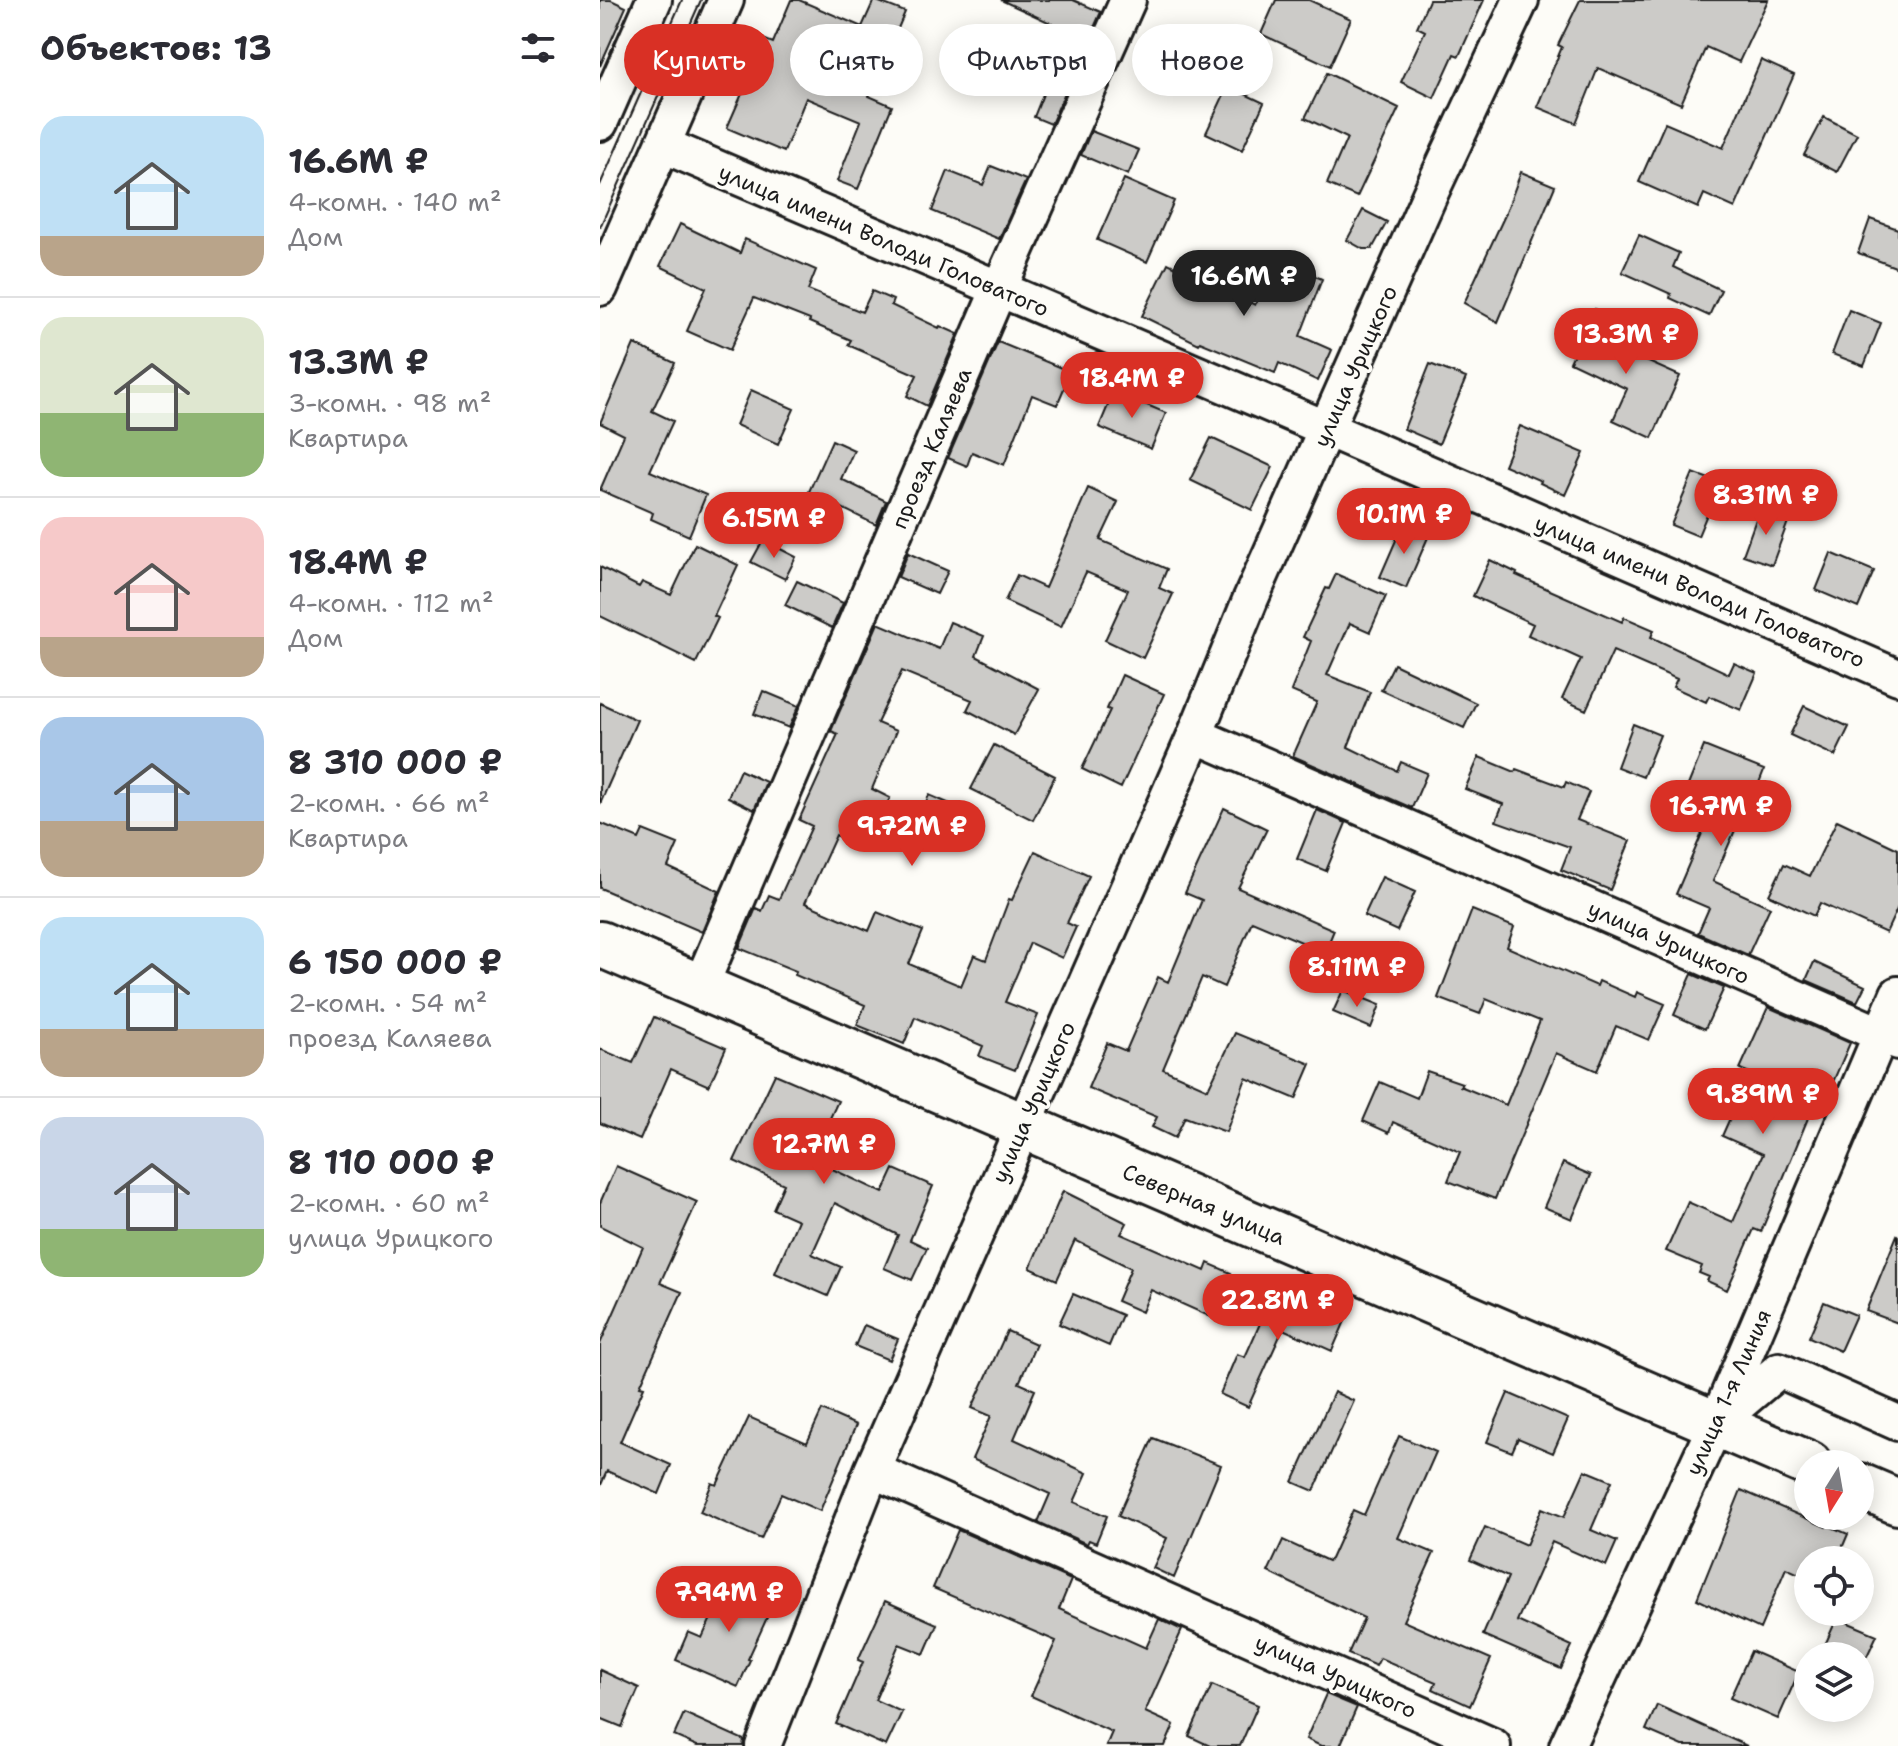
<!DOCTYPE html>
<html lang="ru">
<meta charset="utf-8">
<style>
body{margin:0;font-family:"Shantell Sans",sans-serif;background:#f7f7f7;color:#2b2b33;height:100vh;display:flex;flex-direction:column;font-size:30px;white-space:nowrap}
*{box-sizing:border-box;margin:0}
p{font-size:26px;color:#7c7c81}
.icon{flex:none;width:44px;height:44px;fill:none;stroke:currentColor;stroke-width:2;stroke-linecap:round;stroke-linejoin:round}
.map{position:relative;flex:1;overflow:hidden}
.details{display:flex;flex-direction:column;background:#fff;width:600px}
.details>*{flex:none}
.hud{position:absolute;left:24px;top:24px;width:760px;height:72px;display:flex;gap:16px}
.needle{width:52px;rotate:191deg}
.fabs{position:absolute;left:1194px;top:1450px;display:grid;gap:16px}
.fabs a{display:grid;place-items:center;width:80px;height:80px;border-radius:50%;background:#fff;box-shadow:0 4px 20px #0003;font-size:40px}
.price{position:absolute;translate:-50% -68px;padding:0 18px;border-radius:28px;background:#d93025;color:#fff;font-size:26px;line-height:52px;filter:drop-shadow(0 2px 4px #0008)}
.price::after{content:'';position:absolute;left:50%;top:48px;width:24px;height:18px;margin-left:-12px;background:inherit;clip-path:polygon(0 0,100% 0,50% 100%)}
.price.current{background:#222;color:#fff}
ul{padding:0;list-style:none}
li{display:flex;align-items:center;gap:24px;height:200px;padding:0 40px}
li+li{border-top:2px solid #e1e1e2}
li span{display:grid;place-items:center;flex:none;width:224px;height:160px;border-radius:24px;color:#555}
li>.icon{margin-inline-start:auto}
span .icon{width:96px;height:96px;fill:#fffc;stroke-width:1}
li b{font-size:34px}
h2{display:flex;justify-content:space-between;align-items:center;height:96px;padding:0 40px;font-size:34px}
.tag{padding:0 28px;border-radius:36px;background:#fff;box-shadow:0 4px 20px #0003;font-size:28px;line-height:72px}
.tag.current{background:#d93025;color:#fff}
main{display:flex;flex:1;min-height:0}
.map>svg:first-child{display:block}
.building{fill:#cccbc8;stroke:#1c1c1c;stroke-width:2}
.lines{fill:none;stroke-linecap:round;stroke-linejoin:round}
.minor-casing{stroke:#1c1c1c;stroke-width:40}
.major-casing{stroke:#1c1c1c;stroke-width:50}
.minor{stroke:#fdfcf7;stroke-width:34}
.major{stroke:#fdfcf7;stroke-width:44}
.tram{stroke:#1c1c1c;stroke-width:2}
.labels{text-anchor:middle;stroke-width:7;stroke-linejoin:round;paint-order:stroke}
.street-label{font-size:22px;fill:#1c1c1c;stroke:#fdfcf7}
</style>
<main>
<section class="details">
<h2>Объектов: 13<svg class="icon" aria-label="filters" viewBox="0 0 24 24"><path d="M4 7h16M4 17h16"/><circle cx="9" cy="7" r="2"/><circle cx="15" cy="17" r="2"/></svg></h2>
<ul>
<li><span style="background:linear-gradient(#bfe0f5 75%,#b9a48a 0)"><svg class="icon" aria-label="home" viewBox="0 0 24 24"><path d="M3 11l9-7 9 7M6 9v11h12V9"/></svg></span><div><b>16.6M ₽</b><p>4-комн. · 140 m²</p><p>Дом</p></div></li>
<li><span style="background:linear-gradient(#dfe7d0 60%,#8fb573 0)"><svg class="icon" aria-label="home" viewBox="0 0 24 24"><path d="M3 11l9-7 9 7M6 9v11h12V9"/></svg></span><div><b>13.3M ₽</b><p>3-комн. · 98 m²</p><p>Квартира</p></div></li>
<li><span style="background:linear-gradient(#f6c9c9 75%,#b9a48a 0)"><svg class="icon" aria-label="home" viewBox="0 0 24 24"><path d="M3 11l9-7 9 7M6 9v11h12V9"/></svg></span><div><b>18.4M ₽</b><p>4-комн. · 112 m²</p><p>Дом</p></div></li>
<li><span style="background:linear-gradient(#a9c7e8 65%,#b9a48a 0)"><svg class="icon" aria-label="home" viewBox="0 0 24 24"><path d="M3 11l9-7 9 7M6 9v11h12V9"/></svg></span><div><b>8 310 000 ₽</b><p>2-комн. · 66 m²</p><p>Квартира</p></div></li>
<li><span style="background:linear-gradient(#bfe0f5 70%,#b9a48a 0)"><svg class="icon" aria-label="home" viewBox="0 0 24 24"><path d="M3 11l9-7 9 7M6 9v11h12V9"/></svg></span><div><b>6 150 000 ₽</b><p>2-комн. · 54 m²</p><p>проезд Каляева</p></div></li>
<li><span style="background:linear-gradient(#c9d6e8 70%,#8fb573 0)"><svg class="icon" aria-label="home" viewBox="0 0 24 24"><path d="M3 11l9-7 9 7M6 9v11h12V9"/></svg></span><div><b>8 110 000 ₽</b><p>2-комн. · 60 m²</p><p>улица Урицкого</p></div></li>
</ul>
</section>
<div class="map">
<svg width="1298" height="1746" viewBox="0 0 1298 1746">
<rect width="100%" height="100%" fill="#fdfcf7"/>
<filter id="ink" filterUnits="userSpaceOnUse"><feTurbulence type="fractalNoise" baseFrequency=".0125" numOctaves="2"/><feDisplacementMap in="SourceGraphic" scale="16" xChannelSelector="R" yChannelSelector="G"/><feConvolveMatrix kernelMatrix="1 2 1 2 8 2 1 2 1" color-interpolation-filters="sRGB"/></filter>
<g filter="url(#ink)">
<!-- building -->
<path class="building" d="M 0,0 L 11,0 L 26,7 L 0,66 Z
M 191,0 L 199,0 L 262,27 L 274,0 L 305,12 L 269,96 L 292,106 L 258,189 L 237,181 L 261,121 L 206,98 L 184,152 L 127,128 L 148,80 L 145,79 L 161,38 L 173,43 Z
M 401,0 L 473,0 L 501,12 L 451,124 L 434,117 L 468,31 Z
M 676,0 L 709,0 L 751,19 L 730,66 L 661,34 Z
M 829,0 L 884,0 L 859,56 L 854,54 L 834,98 L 801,82 L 825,31 L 817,27 Z
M 980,0 L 1168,0 L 1139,62 L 1106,47 L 1081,104 L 998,68 L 976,123 L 937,107 L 962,47 L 958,45 Z
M 576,42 L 617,62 L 603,90 L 562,70 Z
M 1161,60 L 1194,75 L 1135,208 L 1104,194 L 1098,208 L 1039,182 L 1065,123 L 1123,148 Z
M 727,73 L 799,108 L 757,197 L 727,184 L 747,138 L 705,118 Z
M 628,86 L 664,103 L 642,150 L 606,133 Z
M 1224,117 L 1257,134 L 1237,172 L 1204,155 Z
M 491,131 L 539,150 L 528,175 L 481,155 Z
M 391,166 L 426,180 L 399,239 L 332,211 L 348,171 L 383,185 Z
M 921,172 L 955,186 L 898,322 L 864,303 L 905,215 Z
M 524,179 L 574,201 L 547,262 L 497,240 Z
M 763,210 L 787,222 L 772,249 L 763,249 L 747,240 Z
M 1270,219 L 1298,229 L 1298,268 L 1258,253 Z
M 80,224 L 140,253 L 145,239 L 216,270 L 208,290 L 262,312 L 272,291 L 293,300 L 291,305 L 339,328 L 340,326 L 358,334 L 327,406 L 307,396 L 317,375 L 248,345 L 251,340 L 209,322 L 210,320 L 154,298 L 130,350 L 87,331 L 106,288 L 60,266 Z
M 1039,235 L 1079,253 L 1073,267 L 1121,290 L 1109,316 L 1070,298 L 1071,294 L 1022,272 Z
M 676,258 L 722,279 L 700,336 L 732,350 L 718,381 L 679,363 L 675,373 L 600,342 L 599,344 L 542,316 L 568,263 L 655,305 Z
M 995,309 L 1019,321 L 1008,344 L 1080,376 L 1052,438 L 1013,420 L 1027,389 L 970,362 Z
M 1249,310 L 1281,323 L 1264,366 L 1232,354 Z
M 398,342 L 471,372 L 457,405 L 432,395 L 404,465 L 372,452 L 367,466 L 348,458 Z
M 34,344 L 75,363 L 52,411 L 73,421 L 50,471 L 106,495 L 89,536 L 51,519 L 53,513 L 0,490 L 24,435 L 0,423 Z
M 830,364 L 866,378 L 839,444 L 804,429 Z
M 151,390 L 194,409 L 178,444 L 136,425 Z
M 514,391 L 566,413 L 551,449 L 499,427 Z
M 920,426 L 984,453 L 965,495 L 940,483 L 941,481 L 904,465 Z
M 611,438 L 673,467 L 652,510 L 590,480 Z
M 232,440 L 254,450 L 241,479 L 286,501 L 276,525 L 230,502 L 224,515 L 203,505 Z
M 1093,473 L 1120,483 L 1098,536 L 1071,525 Z
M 488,488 L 518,502 L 500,540 L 567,569 L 559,588 L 573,594 L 543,658 L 505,640 L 528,590 L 486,572 L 461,627 L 405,601 L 417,575 L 445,588 Z
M 1160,508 L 1189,519 L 1172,565 L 1143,555 Z
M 803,524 L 829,535 L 806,588 L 780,577 Z
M 163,540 L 196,557 L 185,579 L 151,562 Z
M 95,544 L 138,565 L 114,616 L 118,618 L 96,663 L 0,616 L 0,567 L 39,587 L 42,582 L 71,595 Z
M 308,553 L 348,571 L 337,594 L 298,577 Z
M 1231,553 L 1274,571 L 1258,608 L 1216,590 Z
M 890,560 L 917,573 L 916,575 L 1022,622 L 1024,617 L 1054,630 L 1051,637 L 1129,674 L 1134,663 L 1157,673 L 1141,710 L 1109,696 L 1106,702 L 1073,687 L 1077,679 L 1013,651 L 986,710 L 962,699 L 981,659 L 928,635 L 933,624 L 873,596 Z
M 736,574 L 786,596 L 770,632 L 750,623 L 727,675 L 770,692 L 748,747 L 797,771 L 801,762 L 827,773 L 812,808 L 693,756 L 717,702 L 691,691 L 711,641 L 703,637 L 726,588 L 729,589 Z
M 197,581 L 243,603 L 232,628 L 185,605 Z
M 350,622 L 384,636 L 376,656 L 439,689 L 414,735 L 367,710 L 372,700 L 302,671 L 277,723 L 296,731 L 272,789 L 290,798 L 264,849 L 236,835 L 205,903 L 269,931 L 277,912 L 323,931 L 309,964 L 361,986 L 374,955 L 386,960 L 409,899 L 412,900 L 435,851 L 489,876 L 467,923 L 476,927 L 462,958 L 430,943 L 405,1002 L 438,1015 L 415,1070 L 379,1056 L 383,1046 L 315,1017 L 304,1044 L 257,1025 L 265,1005 L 195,975 L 196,971 L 139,948 L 156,908 L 162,911 L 169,895 L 179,899 L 212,826 L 199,820 L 238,734 L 231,731 L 278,623 L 339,649 Z
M 794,664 L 876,703 L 864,728 L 781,690 Z
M 522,675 L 564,694 L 521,788 L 482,769 L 510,710 L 507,709 Z
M 163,691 L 199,706 L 189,728 L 154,714 Z
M 0,703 L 37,720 L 0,804 Z
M 1204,706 L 1249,727 L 1235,756 L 1190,735 Z
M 1033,724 L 1060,735 L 1043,777 L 1017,767 Z
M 394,745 L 455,776 L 433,820 L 371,789 Z
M 1104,746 L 1164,770 L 1141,829 L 1136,828 L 1113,881 L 1170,907 L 1148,955 L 1098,933 L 1109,908 L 1076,894 L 1109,817 L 1080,805 Z
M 879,757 L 915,772 L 916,769 L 964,787 L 966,782 L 989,792 L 977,820 L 1030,841 L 1010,890 L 961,870 L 970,847 L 896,821 L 903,804 L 865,789 Z
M 140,770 L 166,782 L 154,810 L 128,797 Z
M 329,795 L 374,814 L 359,849 L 314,830 Z
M 624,808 L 667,829 L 638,888 L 734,930 L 725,952 L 652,921 L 624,987 L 602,977 L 563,1069 L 608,1089 L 635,1033 L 711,1064 L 696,1099 L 646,1078 L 626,1132 L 585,1117 L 575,1138 L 552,1127 L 557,1117 L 488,1088 L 507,1043 L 526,1051 L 558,977 L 568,982 L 602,900 L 585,893 Z
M 717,810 L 746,823 L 726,871 L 697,859 Z
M 1237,820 L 1298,849 L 1298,907 L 1286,933 L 1220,903 L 1214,916 L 1169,895 L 1184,864 L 1210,876 Z
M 0,823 L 39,839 L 43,830 L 78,844 L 68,867 L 119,891 L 102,932 L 0,888 Z
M 782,877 L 815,892 L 797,931 L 764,916 Z
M 872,910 L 914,927 L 907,947 L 997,986 L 999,981 L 1035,997 L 1037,992 L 1065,1004 L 1049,1040 L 1016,1026 L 997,1071 L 956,1053 L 895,1199 L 848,1181 L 860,1152 L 793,1122 L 789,1133 L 763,1121 L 780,1082 L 817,1098 L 827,1071 L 862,1083 L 860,1086 L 906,1105 L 940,1021 L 886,999 L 880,1014 L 838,998 Z
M 1214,962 L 1265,986 L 1257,1002 L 1206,980 Z
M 1092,974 L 1124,988 L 1105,1029 L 1074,1015 Z
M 743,990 L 780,1005 L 771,1028 L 733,1012 Z
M 1168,1007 L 1250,1043 L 1223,1105 L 1215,1101 L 1161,1232 L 1154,1229 L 1127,1290 L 1107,1281 L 1109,1277 L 1099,1273 L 1102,1266 L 1066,1251 L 1088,1202 L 1133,1222 L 1163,1154 L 1122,1136 L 1150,1073 L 1140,1069 Z
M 54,1017 L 126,1048 L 109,1086 L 71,1069 L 40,1140 L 0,1123 L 0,1049 L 33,1063 Z
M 175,1074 L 238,1101 L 211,1159 L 283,1193 L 294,1169 L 333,1186 L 310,1240 L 327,1248 L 312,1280 L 284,1268 L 298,1235 L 235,1203 L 212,1254 L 241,1267 L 228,1296 L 175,1273 L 198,1220 L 173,1209 L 184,1184 L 134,1161 Z
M 963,1163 L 991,1175 L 972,1219 L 944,1207 Z
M 16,1166 L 97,1202 L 60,1283 L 82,1292 L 40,1386 L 44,1387 L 20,1442 L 71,1465 L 59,1494 L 7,1471 L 0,1487 L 0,1344 L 43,1247 L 0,1226 L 0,1203 Z
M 463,1191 L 527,1223 L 521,1234 L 605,1271 L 608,1263 L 631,1273 L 611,1317 L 551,1290 L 542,1312 L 517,1301 L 531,1268 L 475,1240 L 457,1280 L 430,1268 Z
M 1297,1235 L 1298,1236 L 1298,1323 L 1266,1311 Z
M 675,1290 L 745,1321 L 732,1351 L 683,1329 L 648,1407 L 620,1394 L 637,1354 L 645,1357 Z
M 473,1294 L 522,1315 L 509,1346 L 459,1324 Z
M 1224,1302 L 1256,1315 L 1240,1351 L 1209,1337 Z
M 264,1325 L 298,1339 L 289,1360 L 255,1346 Z
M 407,1331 L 436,1344 L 419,1383 L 435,1390 L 414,1439 L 487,1473 L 474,1502 L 507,1516 L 496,1543 L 489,1540 L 487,1544 L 438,1522 L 450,1494 L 372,1459 L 391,1416 L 372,1408 Z
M 734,1392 L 754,1401 L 714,1491 L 693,1482 Z
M 908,1393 L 968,1419 L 953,1453 L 918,1438 L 912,1452 L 887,1442 Z
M 222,1410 L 256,1425 L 220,1511 L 181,1494 L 161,1539 L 100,1512 L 112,1483 L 117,1485 L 149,1417 L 207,1443 Z
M 799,1436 L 836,1452 L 798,1538 L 834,1553 L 803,1621 L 891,1659 L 870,1706 L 833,1689 L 836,1682 L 780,1658 L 776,1666 L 748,1654 L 764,1618 L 668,1572 L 683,1540 L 728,1561 L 731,1559 L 753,1510 L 764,1515 Z
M 553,1438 L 621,1465 L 574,1578 L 553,1568 L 567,1538 L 518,1516 Z
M 985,1470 L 1012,1481 L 991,1530 L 1017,1541 L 1006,1566 L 952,1542 L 917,1621 L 972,1646 L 961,1669 L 883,1635 L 908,1577 L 870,1560 L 885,1527 L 926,1545 L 942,1508 L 964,1517 Z
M 1141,1490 L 1226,1527 L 1227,1525 L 1248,1534 L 1237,1560 L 1208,1560 L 1208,1578 L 1186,1568 L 1160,1629 L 1097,1599 Z
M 358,1530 L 471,1580 L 459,1609 L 546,1648 L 559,1619 L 582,1630 L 545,1712 L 574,1725 L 565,1746 L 506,1746 L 512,1732 L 431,1696 L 456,1641 L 333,1588 Z
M 130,1577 L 176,1598 L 148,1659 L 150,1660 L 138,1687 L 76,1660 L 88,1632 L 102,1638 Z
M 285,1601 L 337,1624 L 324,1654 L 299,1644 L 275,1700 L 302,1712 L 286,1746 L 236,1724 L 263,1662 L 258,1660 Z
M 1237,1618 L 1277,1635 L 1267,1656 L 1220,1656 Z
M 1151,1651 L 1199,1672 L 1178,1719 L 1130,1698 Z
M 0,1670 L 39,1688 L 22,1727 L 0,1718 Z
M 612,1685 L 658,1705 L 640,1746 L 610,1746 L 589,1736 Z
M 726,1694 L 757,1707 L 740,1746 L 721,1746 L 706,1739 Z
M 1057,1705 L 1147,1746 L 1083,1746 L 1046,1730 Z
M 84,1713 L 144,1740 L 143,1746 L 97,1746 L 74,1736 Z"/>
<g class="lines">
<defs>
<path id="minor" d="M 0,123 L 54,0
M 63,145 L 727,429 L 1298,677
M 0,288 L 126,0
M 595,735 L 1298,1042
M 100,987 L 399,289 L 528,0
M 1120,1420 L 1179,1370 L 1298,1423
M 272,1470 L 893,1746
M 163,1746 L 272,1470 L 595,735 L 651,598 L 831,192 L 921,0
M 967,1746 L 1116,1424 L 1298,994"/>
<path id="major" d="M 0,944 L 1209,1464
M 1260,1486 L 1298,1502"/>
</defs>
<!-- minor casing -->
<use href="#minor" class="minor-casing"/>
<!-- major casing -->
<use href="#major" class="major-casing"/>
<!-- minor -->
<use href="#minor" class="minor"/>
<!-- major -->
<use href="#major" class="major"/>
<!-- tram -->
<path class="tram" d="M 0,185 L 82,0
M 0,227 L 101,0"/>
</g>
</g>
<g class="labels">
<!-- street labels -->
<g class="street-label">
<text transform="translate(284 240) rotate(23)" y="8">улица имени Володи Головатого</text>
<text transform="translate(755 366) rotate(-66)" y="8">улица Урицкого</text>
<text transform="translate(331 448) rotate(-67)" y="8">проезд Каляева</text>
<text transform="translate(1100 591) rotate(23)" y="8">улица имени Володи Головатого</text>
<text transform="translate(1069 942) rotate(24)" y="8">улица Урицкого</text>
<text transform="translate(433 1102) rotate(-66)" y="8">улица Урицкого</text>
<text transform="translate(604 1204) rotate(23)" y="8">Северная улица</text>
<text transform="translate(1128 1392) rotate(-66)" y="8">улица 1-я Линия</text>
<text transform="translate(736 1676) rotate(24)" y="8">улица Урицкого</text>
</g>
</g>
</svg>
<div class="fabs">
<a><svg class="needle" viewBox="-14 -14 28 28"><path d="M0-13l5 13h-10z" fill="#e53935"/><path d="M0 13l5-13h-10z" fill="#7c7c81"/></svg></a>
<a><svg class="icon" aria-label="locate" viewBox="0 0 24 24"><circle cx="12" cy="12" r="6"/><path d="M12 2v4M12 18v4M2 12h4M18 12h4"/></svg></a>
<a><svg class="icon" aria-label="layers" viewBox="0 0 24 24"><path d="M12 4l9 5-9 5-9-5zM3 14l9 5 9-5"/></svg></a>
</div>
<b class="price current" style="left:644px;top:318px">16.6M ₽</b>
<b class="price" style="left:1026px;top:376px">13.3M ₽</b>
<b class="price" style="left:532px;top:420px">18.4M ₽</b>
<b class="price" style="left:1166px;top:537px">8.31M ₽</b>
<b class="price" style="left:804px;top:556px">10.1M ₽</b>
<b class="price" style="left:174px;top:560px">6.15M ₽</b>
<b class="price" style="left:1121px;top:848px">16.7M ₽</b>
<b class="price" style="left:312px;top:868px">9.72M ₽</b>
<b class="price" style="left:757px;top:1009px">8.11M ₽</b>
<b class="price" style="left:1163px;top:1136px">9.89M ₽</b>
<b class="price" style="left:224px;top:1186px">12.7M ₽</b>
<b class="price" style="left:678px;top:1342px">22.8M ₽</b>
<b class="price" style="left:129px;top:1634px">7.94M ₽</b>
<div class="hud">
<a class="tag current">Купить</a>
<a class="tag">Снять</a>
<a class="tag">Фильтры</a>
<a class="tag">Новое</a>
</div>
</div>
</main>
